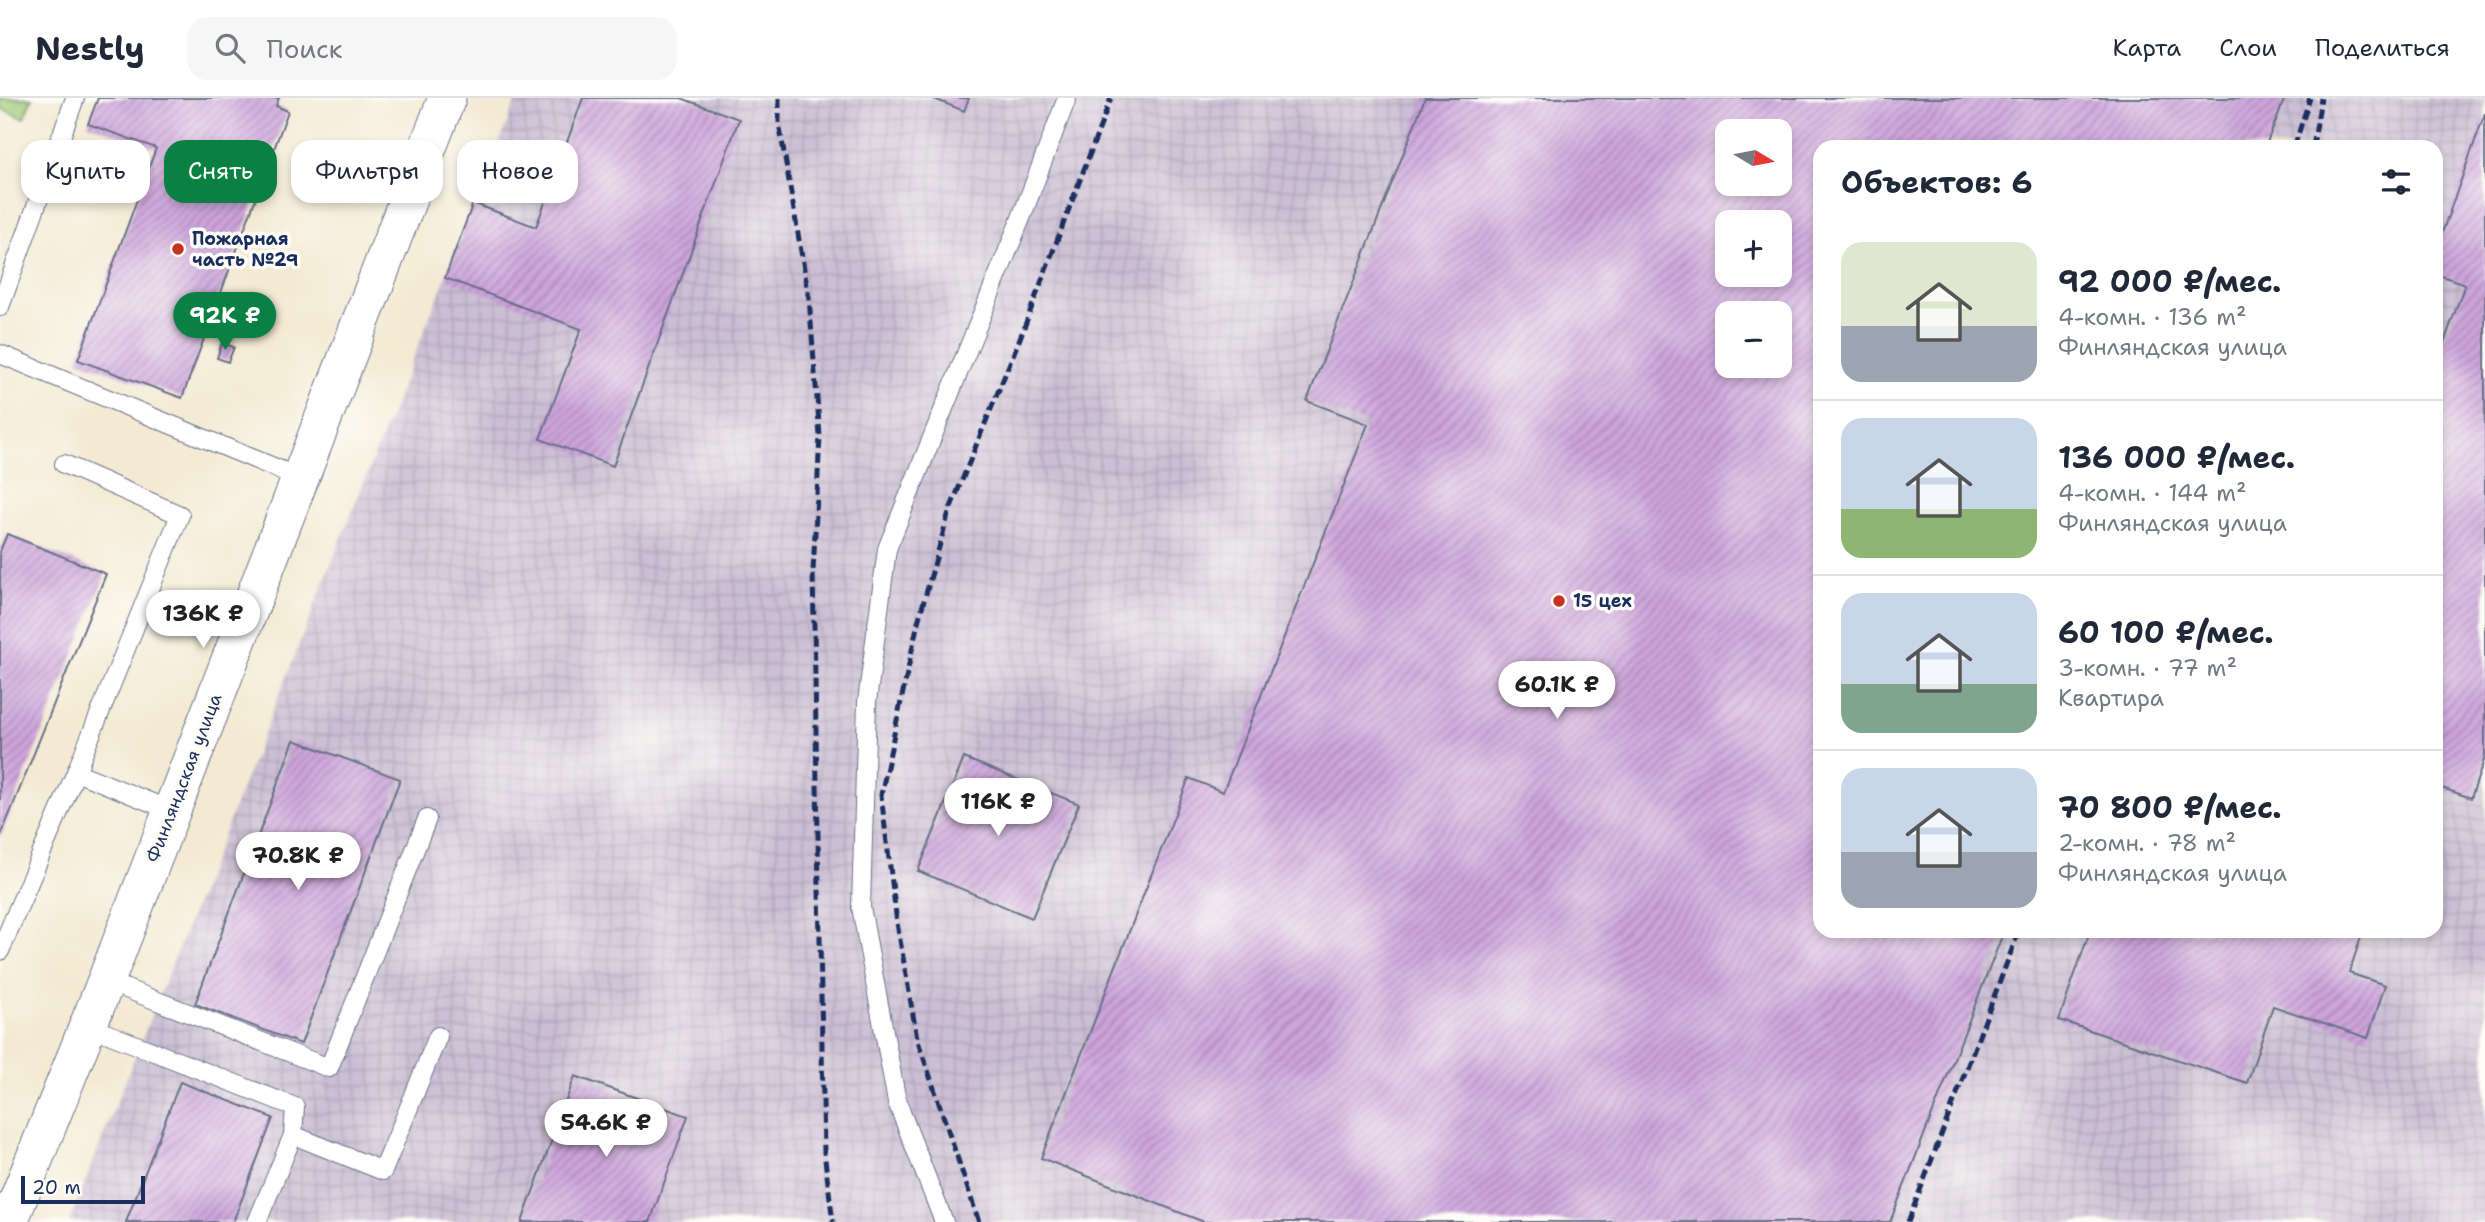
<!DOCTYPE html>
<html lang="ru">
<meta charset="utf-8">
<style>
body{margin:0;font-family:"Shantell Sans",sans-serif;background:#f6f6f7;color:#1f2937;height:100vh;display:flex;flex-direction:column;font-size:26px;white-space:nowrap}
*{box-sizing:border-box;margin:0}
p{font-size:23px;color:#747a83}
.icon{flex:none;width:38px;height:38px;fill:none;stroke:currentColor;stroke-width:2;stroke-linecap:round;stroke-linejoin:round}
.map{position:relative;flex:1;overflow:hidden}
.panel{position:absolute;left:1813px;top:42px;width:630px;height:798px;display:flex;flex-direction:column;background:#fff;border-radius:21px;box-shadow:0 4px 10px #0003}
.panel>*{flex:none}
.banner{position:absolute;left:21px;top:42px;width:665px;height:63px;display:flex;gap:14px}
.needle{width:46px;rotate:100deg}
.buttons{position:absolute;left:1715px;top:21px;display:grid;gap:14px}
.buttons a{display:grid;place-items:center;width:77px;height:77px;border-radius:14px;background:#fff;box-shadow:0 4px 10px #0003;font-size:35px}
.scale{position:absolute;left:21px;bottom:18px;width:124px;box-sizing:border-box;padding-left:7px;border:4px solid #1b2f5e;border-top:0;font-size:19px;line-height:24px;white-space:nowrap;color:#1b2f5e;-webkit-text-stroke:5px #fdfcf7;paint-order:stroke}
.price{position:absolute;translate:-50% -60px;padding:0 16px;border-radius:24px;background:#fff;color:#222;font-size:23px;line-height:46px;filter:drop-shadow(0 2px 4px #0008)}
.price::after{content:'';position:absolute;left:50%;top:42px;width:21px;height:16px;margin-left:-10px;background:inherit;clip-path:polygon(0 0,100% 0,50% 100%)}
.price.on{background:#0b8043;color:#fff}
ul{padding:0;list-style:none}
li{display:flex;align-items:center;gap:21px;height:175px;padding:0 28px}
li+li{border-top:2px solid #e0e1e3}
li span{display:grid;place-items:center;flex:none;width:196px;height:140px;border-radius:21px;color:#555}
li>.icon{margin-inline-start:auto}
span .icon{width:84px;height:84px;fill:#fffc;stroke-width:1}
li b{font-size:30px}
h2{display:flex;justify-content:space-between;align-items:center;height:84px;padding:0 28px;font-size:30px}
.chip{padding:0 24px;border-radius:21px;background:#fff;box-shadow:0 4px 10px #0003;font-size:24px;line-height:63px}
.chip.on{background:#0b8043;color:#fff}
header{display:flex;align-items:center;gap:42px;box-sizing:border-box;height:98px;padding:0 35px;background:#fff;border-bottom:2px solid #e0e1e3}
header strong{font-size:33px}
nav{display:flex;gap:38px;margin-inline-start:auto;font-size:24px}
.search{width:490px;height:63px;background:#f6f6f7;display:flex;align-items:center;gap:18px;box-sizing:border-box;padding:0 24px;border-radius:21px;color:#747a83;font-size:26px}
.map>svg:first-child{display:block}
.industrial{fill:url(#industrial-grid);fill-rule:evenodd}
.pitch{fill:#a3cc78;stroke:#5f7e6b;stroke-width:2}
.building{fill:url(#building-hatch);fill-rule:evenodd}
.lines{fill:none;stroke-linecap:round;stroke-linejoin:round}
.service-casing{stroke:#677087;stroke-width:20}
.minor-casing{stroke:#677087;stroke-width:39}
.service{stroke:#fff;stroke-width:18}
.minor{stroke:#fff;stroke-width:37}
.rail{stroke:#1b2f5e;stroke-width:5;stroke-dasharray:10 5;stroke-linecap:butt}
.poi-dot{fill:#c8321e;stroke:#fdfcf7;stroke-width:2.5}
.labels{text-anchor:middle;stroke-width:7;stroke-linejoin:round;paint-order:stroke}
.poi-label{font-size:18px;font-weight:bold;fill:#1b2f5e;stroke:#fdfcf7;text-anchor:start}
.street-label{font-size:18px;fill:#1b2f5e;stroke:#fdfcf7}
</style>
<header>
<strong>Nestly</strong>
<div class="search"><svg class="icon" aria-label="search" viewBox="0 0 24 24"><circle cx="10" cy="10" r="6"/><path d="M15 15l6 6"/></svg>Поиск</div>
<nav><a>Карта</a><a>Слои</a><a>Поделиться</a></nav>
</header>
<div class="map">
<svg width="2485" height="1124" viewBox="0 0 2485 1124">
<defs>
<pattern id="industrial-grid" width="8" height="8" patternUnits="userSpaceOnUse" patternTransform="scale(1.75)"><rect width="8" height="8" fill="#ccbfd4"/><path d="M0 4h8M4 0v8" fill="none" stroke="#afa4b8"/></pattern>
<pattern id="building-hatch" width="6" height="6" patternUnits="userSpaceOnUse" patternTransform="scale(1.75)"><rect width="6" height="6" fill="#cda4db"/><path d="M-1 1l2-2M0 6l6-6M5 7l2-2" fill="none" stroke="#a686b5"/></pattern>
</defs>
<rect width="100%" height="100%" fill="#fdfcf7"/>
<filter id="ink" filterUnits="userSpaceOnUse"><feTurbulence type="fractalNoise" baseFrequency=".0143" numOctaves="2"/><feDisplacementMap in="SourceGraphic" scale="14" xChannelSelector="R" yChannelSelector="G"/><feConvolveMatrix kernelMatrix="1 2 1 2 8 2 1 2 1" color-interpolation-filters="sRGB"/></filter>
<filter id="wash" filterUnits="userSpaceOnUse"><feTurbulence type="fractalNoise" baseFrequency=".00686" numOctaves="4" result="noise"/><feDisplacementMap in="SourceGraphic" scale="28" xChannelSelector="R" yChannelSelector="G"/><feGaussianBlur stdDeviation="1.57" result="paint"/><feColorMatrix in="noise" values="0 0 0 0 0 0 0 0 0 0 0 0 0 0 0 0 0 1.4 0 .05"/><feComposite in="paint" operator="in"/></filter>
<g filter="url(#wash)">
<rect width="100%" height="100%" fill="#f4ead3"/>
<!-- industrial -->
<path class="industrial" d="M 517,0 L 2485,0 L 2485,1124 L 69,1124 ZM 1727,33 L 1780,33 L 1780,86 L 1727,86 ZM 1820,49 L 2436,49 L 2436,833 L 1820,833 ZM 1727,124 L 1780,124 L 1780,177 L 1727,177 ZM 1727,215 L 1780,215 L 1780,268 L 1727,268 Z"/>
<!-- pitch -->
<path class="pitch" d="M 0,0 L 32,0 L 24,20 L 0,10 Z"/>
<g id="blocks">
<!-- building -->
<path class="building" d="M 98,0 L 279,0 L 276,8 L 288,13 L 182,300 L 78,262 L 156,50 L 88,26 Z
M 583,0 L 681,0 L 739,21 L 613,368 L 540,341 L 581,231 L 445,180 L 473,105 L 536,129 Z
M 932,0 L 969,0 L 964,13 Z
M 1425,0 L 2285,0 L 2265,49 L 1820,49 L 1820,833 L 2004,833 L 1890,1124 L 1204,1124 L 1041,1060 L 1189,680 L 1223,694 L 1368,326 L 1307,303 ZM 1727,33 L 1780,33 L 1780,86 L 1727,86 ZM 1727,124 L 1780,124 L 1780,177 L 1727,177 ZM 1727,215 L 1780,215 L 1780,268 L 1727,268 Z
M 2485,15 L 2485,659 L 2471,700 L 2436,688 L 2436,267 L 2465,186 L 2436,176 L 2436,152 Z
M 222,245 L 234,249 L 228,264 L 217,260 Z
M 7,436 L 106,476 L 0,740 L 0,453 Z
M 294,642 L 400,681 L 301,946 L 195,906 Z
M 964,660 L 1079,706 L 1032,820 L 918,773 Z
M 2090,833 L 2363,833 L 2349,875 L 2385,887 L 2368,940 L 2273,908 L 2247,985 L 2059,922 Z
M 575,978 L 688,1018 L 650,1124 L 522,1124 Z
M 180,984 L 273,1020 L 233,1124 L 126,1124 Z"/>
</g>
</g>
<g filter="url(#ink)">
<use href="#blocks" fill-opacity="0" stroke="#677087" stroke-width="2"/>
<g class="lines">
<defs>
<path id="service" d="M 0,209 L 75,0
M 0,256 L 300,380
M 64,366 L 180,417 L 76,674 L 172,713
M 0,853 L 76,674
M 106,883 L 329,970 L 427,721
M 88,928 L 295,1009 L 293,1037
M 257,1124 L 293,1037 L 383,1073 L 438,938
M 944,1124 L 897,1004 L 861,809 L 867,604 L 887,451 L 1021,120 L 1067,0"/>
<path id="minor" d="M 9,1124 L 106,883 L 447,0"/>
</defs>
<!-- service casing -->
<use href="#service" class="service-casing"/>
<!-- minor casing -->
<use href="#minor" class="minor-casing"/>
<!-- service -->
<use href="#service" class="service"/>
<!-- minor -->
<use href="#minor" class="minor"/>
<!-- rail -->
<path class="rail" d="M 779,0 L 779,25 L 809,200 L 820,338 L 813,474 L 824,1054 L 833,1124
M 2294,49 L 2310,0
M 2313,49 L 2321,0
M 979,1124 L 917,940 L 897,825 L 881,697 L 918,524 L 949,414 L 1022,235 L 1111,0
M 1908,1124 L 2019,833"/>
</g>
</g>
<!-- markers -->
<g class="poi-dot">
<circle cx="178" cy="151" r="7"/>
<circle cx="1559" cy="503" r="7"/>
</g>
<g class="labels">
<!-- poi labels -->
<g class="poi-label">
<text x="192" y="147">Пожарная<tspan x="192" dy="21">часть №29</tspan></text>
<text x="1573" y="509">15 цех</text>
</g>
<!-- street labels -->
<g class="street-label">
<text transform="translate(184 680) rotate(-69)" y="6">Финляндская улица</text>
</g>
</g>
</svg>
<div class="buttons">
<a><svg class="needle" viewBox="-14 -14 28 28"><path d="M0-13l5 13h-10z" fill="#e53935"/><path d="M0 13l5-13h-10z" fill="#747a83"/></svg></a>
<a>+</a>
<a>−</a>
</div>
<div class="scale">20 m</div>
<b class="price on" style="left:225px;top:254px">92K ₽</b>
<b class="price" style="left:203px;top:552px">136K ₽</b>
<b class="price" style="left:1557px;top:623px">60.1K ₽</b>
<b class="price" style="left:998px;top:740px">116K ₽</b>
<b class="price" style="left:298px;top:794px">70.8K ₽</b>
<b class="price" style="left:606px;top:1061px">54.6K ₽</b>
<div class="banner">
<a class="chip">Купить</a>
<a class="chip on">Снять</a>
<a class="chip">Фильтры</a>
<a class="chip">Новое</a>
</div>
<section class="panel">
<h2>Объектов: 6<svg class="icon" aria-label="filters" viewBox="0 0 24 24"><path d="M4 7h16M4 17h16"/><circle cx="9" cy="7" r="2"/><circle cx="15" cy="17" r="2"/></svg></h2>
<ul>
<li><span style="background:linear-gradient(#dfe7d0 60%,#9aa5b1 0)"><svg class="icon" aria-label="home" viewBox="0 0 24 24"><path d="M3 11l9-7 9 7M6 9v11h12V9"/></svg></span><div><b>92 000 ₽/мес.</b><p>4-комн. · 136 m²</p><p>Финляндская улица</p></div></li>
<li><span style="background:linear-gradient(#c9d6e8 65%,#8fb573 0)"><svg class="icon" aria-label="home" viewBox="0 0 24 24"><path d="M3 11l9-7 9 7M6 9v11h12V9"/></svg></span><div><b>136 000 ₽/мес.</b><p>4-комн. · 144 m²</p><p>Финляндская улица</p></div></li>
<li><span style="background:linear-gradient(#c9d6e8 65%,#7fa58c 0)"><svg class="icon" aria-label="home" viewBox="0 0 24 24"><path d="M3 11l9-7 9 7M6 9v11h12V9"/></svg></span><div><b>60 100 ₽/мес.</b><p>3-комн. · 77 m²</p><p>Квартира</p></div></li>
<li><span style="background:linear-gradient(#c9d6e8 60%,#9aa5b1 0)"><svg class="icon" aria-label="home" viewBox="0 0 24 24"><path d="M3 11l9-7 9 7M6 9v11h12V9"/></svg></span><div><b>70 800 ₽/мес.</b><p>2-комн. · 78 m²</p><p>Финляндская улица</p></div></li>
</ul>
</section>
</div>
